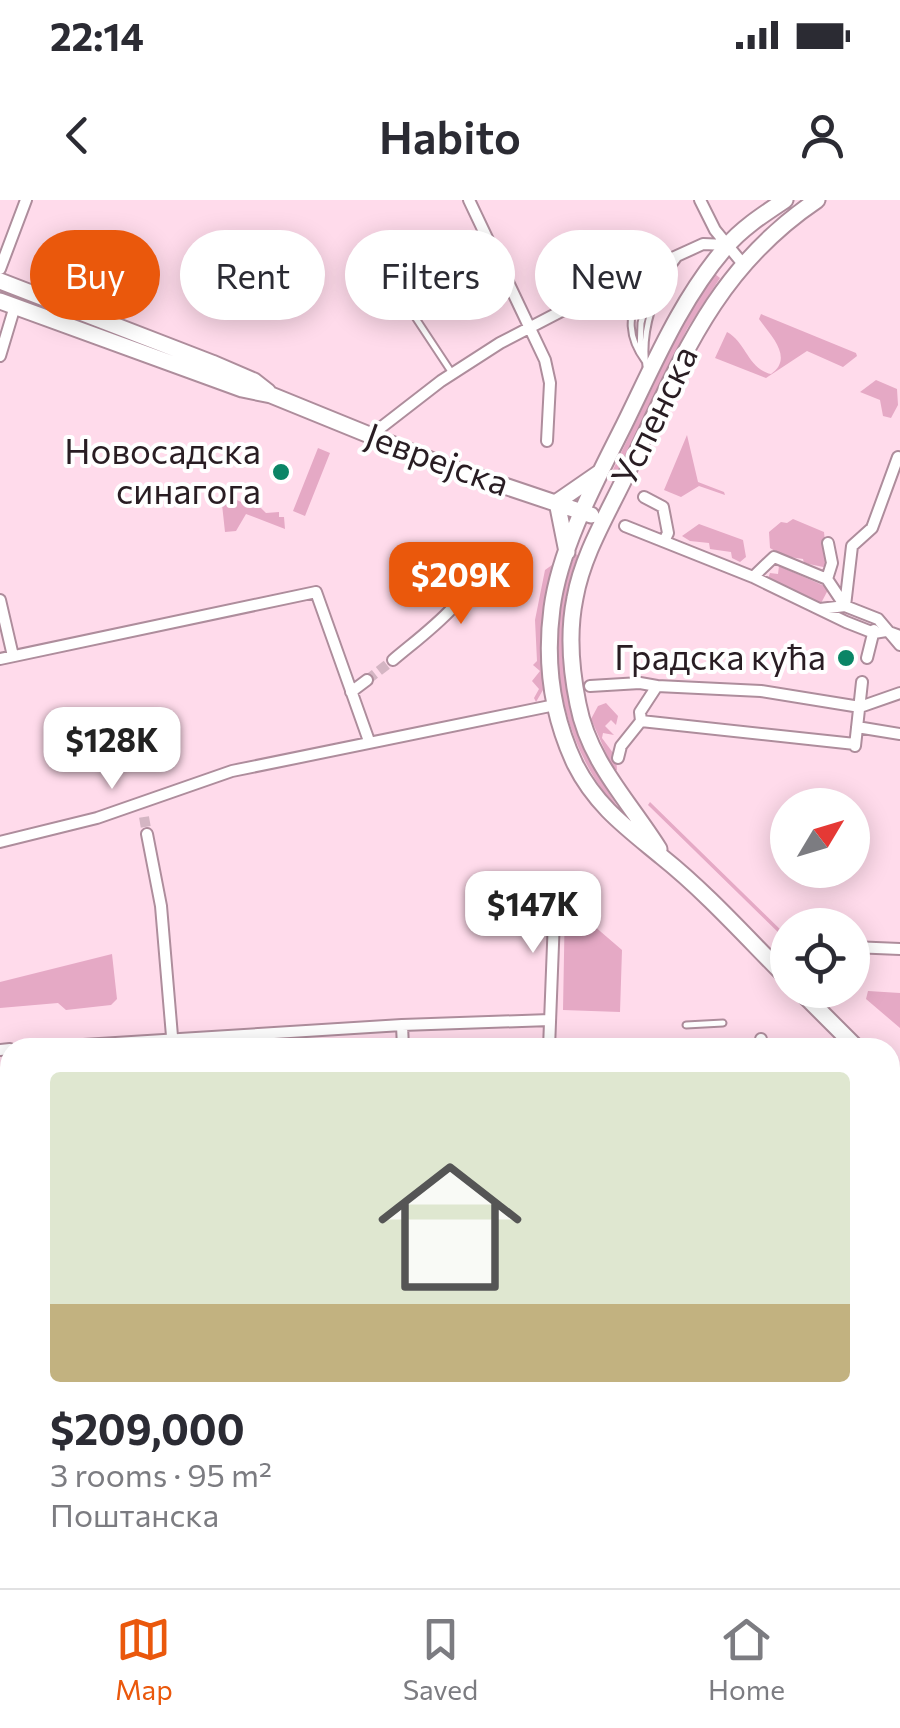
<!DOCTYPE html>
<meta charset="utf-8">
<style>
body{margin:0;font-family:Commissioner,sans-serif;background:#f2f2f3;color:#2b2b33;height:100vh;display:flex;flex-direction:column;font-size:38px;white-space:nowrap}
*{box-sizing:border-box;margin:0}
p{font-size:32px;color:#7c7c81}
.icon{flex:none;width:55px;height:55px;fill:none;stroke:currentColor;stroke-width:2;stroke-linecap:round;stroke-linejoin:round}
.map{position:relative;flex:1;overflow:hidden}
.side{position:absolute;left:0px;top:838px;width:900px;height:552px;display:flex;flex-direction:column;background:#fff;border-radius:30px 30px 0 0;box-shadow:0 5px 25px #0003}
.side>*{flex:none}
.hud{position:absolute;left:30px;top:30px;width:840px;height:90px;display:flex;gap:20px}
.needle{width:65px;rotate:52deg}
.buttons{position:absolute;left:770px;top:588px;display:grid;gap:20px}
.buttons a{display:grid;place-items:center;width:100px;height:100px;border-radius:50%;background:#fff;box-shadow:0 5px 25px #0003;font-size:50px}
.price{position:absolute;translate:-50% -85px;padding:0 22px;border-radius:20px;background:#fff;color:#222;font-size:32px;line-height:65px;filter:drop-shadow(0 2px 5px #0008)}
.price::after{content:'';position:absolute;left:50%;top:60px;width:30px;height:22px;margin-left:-15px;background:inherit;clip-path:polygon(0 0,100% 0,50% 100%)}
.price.on{background:#ea580c;color:#fff}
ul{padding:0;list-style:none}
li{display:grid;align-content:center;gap:20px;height:530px;padding:0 50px}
li span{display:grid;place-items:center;height:310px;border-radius:10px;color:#555}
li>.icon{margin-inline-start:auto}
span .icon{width:180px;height:180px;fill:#fffc;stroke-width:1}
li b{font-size:42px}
.chip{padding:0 35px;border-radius:45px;background:#fff;box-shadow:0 5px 25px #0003;font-size:35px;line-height:90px}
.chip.on{background:#ea580c;color:#fff}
.status{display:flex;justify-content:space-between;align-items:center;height:70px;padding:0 50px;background:#fff;direction:ltr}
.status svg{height:28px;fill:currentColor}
header{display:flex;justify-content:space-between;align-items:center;height:130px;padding:0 50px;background:#fff;font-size:45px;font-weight:600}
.tab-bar{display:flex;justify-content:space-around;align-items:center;height:140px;border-top:2px solid #e1e1e2;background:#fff;font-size:28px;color:#7c7c81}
.tab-bar a{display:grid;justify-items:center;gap:5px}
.tab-bar .on{color:#ea580c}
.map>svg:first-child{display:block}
.green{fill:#e5a9c5}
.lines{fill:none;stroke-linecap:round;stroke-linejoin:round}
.street-tunnel{stroke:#d4b5c3;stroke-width:10;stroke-dasharray:10 5;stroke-linecap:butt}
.lane-casing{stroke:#ae8d9c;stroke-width:9}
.street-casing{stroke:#ae8d9c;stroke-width:14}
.secondary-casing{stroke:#ae8d9c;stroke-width:19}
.lane{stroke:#fff;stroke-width:5}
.street{stroke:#fff;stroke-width:10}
.secondary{stroke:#fff;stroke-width:15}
.poi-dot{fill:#0b8566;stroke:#fff;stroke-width:4}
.labels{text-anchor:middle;stroke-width:8;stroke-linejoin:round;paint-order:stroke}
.street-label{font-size:35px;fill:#291d23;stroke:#fff}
.poi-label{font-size:35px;fill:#291d23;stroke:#fff;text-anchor:end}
</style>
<div class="status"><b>22:14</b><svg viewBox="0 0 49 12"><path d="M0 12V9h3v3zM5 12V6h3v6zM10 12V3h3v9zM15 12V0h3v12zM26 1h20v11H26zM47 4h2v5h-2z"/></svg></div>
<header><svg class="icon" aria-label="back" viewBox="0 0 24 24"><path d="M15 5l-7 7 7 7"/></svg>Habito<svg class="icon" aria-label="person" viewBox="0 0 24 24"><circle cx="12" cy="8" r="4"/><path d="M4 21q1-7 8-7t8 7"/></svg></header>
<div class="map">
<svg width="900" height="1388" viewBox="0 0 900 1388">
<rect width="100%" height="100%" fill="#ffdbeb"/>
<!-- green -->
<path class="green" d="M 715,74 L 720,78 L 687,129 L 616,279 L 610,276 L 682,125 Z
M 761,114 L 856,153 L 857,156 L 843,167 L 807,151 L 766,178 L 715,158 L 727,132 C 746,142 748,169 771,174 C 794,158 771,136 759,119 Z
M 876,180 L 897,189 L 898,205 L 891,218 L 883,216 L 880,200 L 860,192 Z
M 687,235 L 698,282 L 724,292 L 725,295 L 699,286 L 681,297 L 664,290 Z
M 318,248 L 330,253 L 305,316 L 293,311 Z
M 220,286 L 230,290 L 228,296 L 250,306 L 256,303 L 266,313 L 279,312 L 279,317 L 284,317 L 285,329 L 246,314 L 236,331 L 225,332 Z
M 793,319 L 824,332 L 828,368 L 804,363 L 803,359 L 783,356 L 770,348 L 769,332 L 781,322 L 787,323 Z
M 699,324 L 743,340 L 746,357 L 740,362 L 732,358 L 731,352 L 710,349 L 709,343 L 690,341 L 682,336 Z
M 575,354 L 578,355 C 542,454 570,546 632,626 C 560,553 539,450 575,354 Z
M 552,365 L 541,426 L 543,490 L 536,502 L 534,498 L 539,489 L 532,481 L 540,471 L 533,465 L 537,461 L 535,420 L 545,370 Z
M 779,366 L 829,388 L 819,407 L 767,381 L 770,373 L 778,374 Z
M 606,503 L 618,516 L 616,525 L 611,520 L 605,526 L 614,535 L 603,533 L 602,538 L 616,557 L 617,570 L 614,571 L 591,519 L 598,506 Z
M 650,602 L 787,736 L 787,741 L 648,605 Z
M 565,701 L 622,750 L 620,812 L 563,810 Z
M 112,754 L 117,799 L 111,805 L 66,810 L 58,803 L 0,808 L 0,782 Z
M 868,791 L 900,793 L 900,828 L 866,799 Z
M 890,1236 L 900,1246 L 900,1313 L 890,1295 Z"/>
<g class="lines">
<!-- street-tunnel -->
<path class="street-tunnel" d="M 367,480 L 393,460
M 144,617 L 147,634"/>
<defs>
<path id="lane" d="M 640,74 C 633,110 622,130 645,161
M 415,117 L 452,173
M 640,152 L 641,123 L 656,67
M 646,166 C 641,133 655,86 677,60
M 686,825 L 723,823
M 890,1082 L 900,1092"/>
<path id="street" d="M 469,0 L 545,160 L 550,183 L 547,241
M 700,0 L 715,30 L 743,64
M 0,69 L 26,0
M 0,156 L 15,106
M 370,236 L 441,181 L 500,143 L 600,91 L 703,44 L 727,45
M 898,257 L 872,328 L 852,346 L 845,406 L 878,419 L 900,445
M 644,297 L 663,307 L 668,333 L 664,341
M 625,326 L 753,377 L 846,422 L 874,433 L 886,431 L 900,436
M 753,377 L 774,357 L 827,379 L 845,406 L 820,409
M 827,379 L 832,363 L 828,343
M 0,400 L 13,456
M 867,458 L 874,430
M 0,459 L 316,392 L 369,541
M 393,460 C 426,432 469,403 481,360
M 590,486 L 640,483 L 657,486
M 351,492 L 367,480
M 860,507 L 900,493
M 641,521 L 855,544
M 857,527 L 900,534
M 855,546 L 862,482
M 618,558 L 621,546 L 641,521 L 640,512 L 657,486 L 761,491 L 860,507
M 147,634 L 161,706 L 173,848
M 0,642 L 97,618 L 232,571 L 555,505
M 852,747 L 900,749
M 402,825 L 403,848
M 761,839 L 761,848
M 35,848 L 402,825 L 550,820
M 549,848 L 555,693
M 0,850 L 10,849
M 0,1038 L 10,1041
M 890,1311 L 900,1329
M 0,1365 L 10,1348
M 68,1380 L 83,1388
M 734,1380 L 738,1388
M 700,1388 L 704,1380"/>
<path id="secondary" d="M 785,0 C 764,14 742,28 726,47 C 681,99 654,164 624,225 C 597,279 560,347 552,408 C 545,461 552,515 575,564 C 596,606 627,628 662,657 C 707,693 747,738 788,779
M 0,81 L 212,163 L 254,181 L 268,192
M 0,101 L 242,189 L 271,195 L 448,267 L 591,315
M 557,302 L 599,273
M 557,302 L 567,352
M 659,649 C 629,601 589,562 578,504 C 571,470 568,432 575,398 C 583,353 609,312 628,271 C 680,163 713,70 817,0
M 799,790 L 857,848
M 890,879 L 900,889
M 890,961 L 900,953
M 890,978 L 900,978
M 0,1097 L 8,1104
M 519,1380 L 533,1388
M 408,1388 L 412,1380"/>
</defs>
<!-- lane casing -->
<use href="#lane" class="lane-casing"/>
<!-- street casing -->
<use href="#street" class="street-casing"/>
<!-- secondary casing -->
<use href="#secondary" class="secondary-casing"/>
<!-- lane -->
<use href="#lane" class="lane"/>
<!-- street -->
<use href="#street" class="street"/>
<!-- secondary -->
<use href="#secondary" class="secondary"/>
</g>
<!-- markers -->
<g class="poi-dot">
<circle cx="281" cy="272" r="10"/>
<circle cx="846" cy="458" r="10"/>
</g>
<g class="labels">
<!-- street labels -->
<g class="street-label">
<text transform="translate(655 216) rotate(-64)" y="12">Успенска</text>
<text transform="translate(437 260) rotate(20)" y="12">Јеврејска</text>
</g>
<!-- poi labels -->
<g class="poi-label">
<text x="261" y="264">Новосадска<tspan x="261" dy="40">синагога</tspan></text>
<text x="826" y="470">Градска кућа</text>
</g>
</g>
</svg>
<div class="buttons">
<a><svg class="needle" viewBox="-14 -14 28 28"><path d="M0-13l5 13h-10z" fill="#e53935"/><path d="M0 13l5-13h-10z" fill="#7c7c81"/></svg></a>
<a><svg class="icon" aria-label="locate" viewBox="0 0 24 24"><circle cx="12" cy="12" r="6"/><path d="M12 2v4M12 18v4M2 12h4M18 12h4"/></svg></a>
</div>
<b class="price on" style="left:461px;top:427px">$209K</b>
<b class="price" style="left:112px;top:592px">$128K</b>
<b class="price" style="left:533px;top:756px">$147K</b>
<div class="hud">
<a class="chip on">Buy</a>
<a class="chip">Rent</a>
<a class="chip">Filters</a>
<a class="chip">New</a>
</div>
<section class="side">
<ul>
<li><span style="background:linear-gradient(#dfe7d0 75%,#c2b280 0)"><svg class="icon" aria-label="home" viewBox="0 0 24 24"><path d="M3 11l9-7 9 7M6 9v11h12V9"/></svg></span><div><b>$209,000</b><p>3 rooms · 95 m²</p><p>Поштанска</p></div></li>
</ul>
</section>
</div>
<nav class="tab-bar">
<a class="on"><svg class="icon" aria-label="map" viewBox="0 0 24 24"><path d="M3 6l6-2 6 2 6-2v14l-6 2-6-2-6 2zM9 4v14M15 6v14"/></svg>Map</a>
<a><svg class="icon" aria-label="saved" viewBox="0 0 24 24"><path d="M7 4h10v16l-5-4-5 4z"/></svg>Saved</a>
<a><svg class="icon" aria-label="home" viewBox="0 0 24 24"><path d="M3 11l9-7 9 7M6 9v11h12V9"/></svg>Home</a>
</nav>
